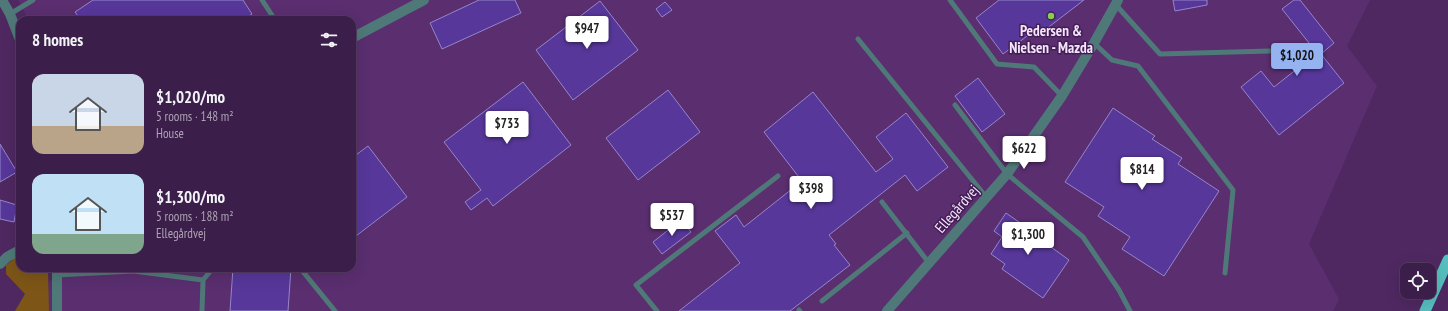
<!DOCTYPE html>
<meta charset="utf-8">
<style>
body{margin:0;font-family:"PT Sans Narrow",sans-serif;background:#462b53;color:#f1f3f6;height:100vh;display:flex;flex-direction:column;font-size:15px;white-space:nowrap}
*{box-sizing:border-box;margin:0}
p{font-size:13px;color:#aca2b4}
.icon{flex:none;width:22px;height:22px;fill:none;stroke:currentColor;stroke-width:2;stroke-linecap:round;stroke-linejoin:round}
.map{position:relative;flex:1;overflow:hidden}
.panel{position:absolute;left:16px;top:16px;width:340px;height:256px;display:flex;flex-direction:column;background:#3b1e49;border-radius:12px;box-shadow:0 4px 16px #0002,0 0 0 1px #543c61}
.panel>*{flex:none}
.buttons{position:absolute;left:1400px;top:263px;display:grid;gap:8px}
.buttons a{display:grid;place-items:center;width:36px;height:36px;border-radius:8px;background:#3b1e49;box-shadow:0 4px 16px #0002,0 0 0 1px #543c61;font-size:20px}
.price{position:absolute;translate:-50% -34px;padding:0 9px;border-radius:4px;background:#fff;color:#222;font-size:13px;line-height:26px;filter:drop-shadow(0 1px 2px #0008)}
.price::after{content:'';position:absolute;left:50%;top:24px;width:12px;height:9px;margin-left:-6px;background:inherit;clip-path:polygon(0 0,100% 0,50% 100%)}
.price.active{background:#95b2f1;color:#111}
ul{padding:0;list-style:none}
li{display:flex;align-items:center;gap:12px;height:100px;padding:0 16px}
li span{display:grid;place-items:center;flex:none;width:112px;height:80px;border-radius:12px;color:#555}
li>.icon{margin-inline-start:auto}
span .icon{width:48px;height:48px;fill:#fffc;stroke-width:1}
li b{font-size:17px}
h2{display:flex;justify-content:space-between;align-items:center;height:48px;padding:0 16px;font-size:17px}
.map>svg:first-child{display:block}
.built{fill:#5a2e6f}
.green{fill:#7d5517}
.building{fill:#57379a;stroke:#9686cc}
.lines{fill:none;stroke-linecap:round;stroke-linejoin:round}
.service{stroke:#4f7978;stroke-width:5}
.minor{stroke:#4f7978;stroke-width:10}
.tertiary{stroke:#4f7978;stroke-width:10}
.trunk{stroke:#56bebe;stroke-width:11}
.poi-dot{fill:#85cf4c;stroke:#441d56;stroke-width:1.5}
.labels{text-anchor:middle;stroke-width:3;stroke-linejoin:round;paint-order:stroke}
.poi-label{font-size:15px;font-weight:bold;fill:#f3e6fb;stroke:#441d56}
.street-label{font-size:15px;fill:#f3e6fb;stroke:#441d56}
</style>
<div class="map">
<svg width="1448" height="311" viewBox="0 0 1448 311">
<rect width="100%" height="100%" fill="#4f2861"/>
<!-- built -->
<path class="built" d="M 18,0 L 1370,0 L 1347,46 L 1377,86 L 1309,244 L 1339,299 L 1333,311 L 47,311 L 49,282 L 64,268 L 352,268 L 352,20 L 29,20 Z"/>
<!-- green -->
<path class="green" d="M 20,254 L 20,268 L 48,268 L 49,311 L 15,311 L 25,294 L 6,274 L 6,265 Z"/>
<!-- building -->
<path class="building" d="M 93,0 L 243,0 L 252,14 L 242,20 L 81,20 L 75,12 Z
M 479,0 L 515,0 L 521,13 L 442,49 L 430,23 Z
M 999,0 L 1084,0 L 1037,36 L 1034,31 L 1003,54 L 976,18 Z
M 1173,0 L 1207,0 L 1207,5 L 1175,11 Z
M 1294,0 L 1300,0 L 1334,43 L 1321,54 L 1344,83 L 1279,135 L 1241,87 L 1261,71 L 1274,87 L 1317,53 L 1282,9 Z
M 600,1 L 638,50 L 573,100 L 536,50 Z
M 665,2 L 672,10 L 662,17 L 656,9 Z
M 978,78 L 1005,114 L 982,132 L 955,96 Z
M 523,82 L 571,145 L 493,206 L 487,198 L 471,210 L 465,202 L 481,190 L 444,142 Z
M 668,90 L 700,132 L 638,180 L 606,138 Z
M 813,92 L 876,172 L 893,159 L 876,137 L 906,113 L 948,167 L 917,191 L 905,175 L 829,235 L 836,244 L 834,245 L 850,265 L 790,311 L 679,311 L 740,263 L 715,231 L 736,215 L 744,227 L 802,181 L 764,132 Z
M 1113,108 L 1155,136 L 1152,139 L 1182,158 L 1178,164 L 1219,191 L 1164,276 L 1122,249 L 1130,237 L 1098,216 L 1104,207 L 1065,182 Z
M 0,144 L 17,172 L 0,182 Z
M 368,146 L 407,197 L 352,239 L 352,158 Z
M 0,200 L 17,205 L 14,222 L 0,219 Z
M 1006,213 L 1052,245 L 1051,247 L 1069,260 L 1043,298 L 1002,269 L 1005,264 L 991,254 L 1002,237 L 994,231 Z
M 681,220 L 691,232 L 662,254 L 653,242 Z
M 233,268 L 291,268 L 288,311 L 230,311 Z"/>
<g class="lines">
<!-- service -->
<path class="service" d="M 262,0 L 275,20
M 950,0 L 997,64 L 1034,67 L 1062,96
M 1116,5 L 1160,54 L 1270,51
M 10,14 L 33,0
M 858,39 L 987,198
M 1094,43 L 1112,60 L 1138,66 L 1233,190 L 1225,273
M 955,105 L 1007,174 L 1083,237 L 1119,290 L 1130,311
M 882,202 L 929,263
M 300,268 L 335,311
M 57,275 L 133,271 L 203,280
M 822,301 L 907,233
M 799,310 L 800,311
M 202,311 L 203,280 L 213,268
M 657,311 L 636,285 L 778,176"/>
<!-- minor -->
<path class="minor" d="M 352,38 L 424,0
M 0,264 L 7,257 L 20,250"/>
<!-- tertiary -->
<path class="tertiary" d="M 2,0 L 10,14 L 20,40
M 57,311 L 57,268
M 887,311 L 1007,174 L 1062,96 L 1094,43 L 1118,0"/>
<!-- trunk -->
<path class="trunk" d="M 1425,311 L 1448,260"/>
</g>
<!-- markers -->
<circle class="poi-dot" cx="1051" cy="16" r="4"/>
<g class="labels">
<!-- poi labels -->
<g class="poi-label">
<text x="1051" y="36">Pedersen &amp;<tspan x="1051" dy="17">Nielsen - Mazda</tspan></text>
</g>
<!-- street labels -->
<g class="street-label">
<text transform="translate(957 209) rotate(-49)" y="5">Ellegårdvej</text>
</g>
</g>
</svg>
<div class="buttons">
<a><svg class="icon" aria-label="locate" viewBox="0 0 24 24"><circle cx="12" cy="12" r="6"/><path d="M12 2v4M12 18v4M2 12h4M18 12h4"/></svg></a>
</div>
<b class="price" style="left:587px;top:50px">$947</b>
<b class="price active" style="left:1297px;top:77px">$1,020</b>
<b class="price" style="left:507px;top:145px">$733</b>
<b class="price" style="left:1024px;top:170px">$622</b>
<b class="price" style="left:1142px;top:191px">$814</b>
<b class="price" style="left:811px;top:210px">$398</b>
<b class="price" style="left:672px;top:237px">$537</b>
<b class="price" style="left:1028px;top:256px">$1,300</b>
<section class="panel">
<h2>8 homes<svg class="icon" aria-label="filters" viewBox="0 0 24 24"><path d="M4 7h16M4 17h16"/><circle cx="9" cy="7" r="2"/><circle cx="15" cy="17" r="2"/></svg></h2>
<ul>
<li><span style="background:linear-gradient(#c9d6e8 65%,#b9a48a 0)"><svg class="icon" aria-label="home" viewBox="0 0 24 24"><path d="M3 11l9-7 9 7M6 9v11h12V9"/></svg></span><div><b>$1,020/mo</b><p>5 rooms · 148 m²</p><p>House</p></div></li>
<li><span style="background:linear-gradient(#bfe0f5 75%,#7fa58c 0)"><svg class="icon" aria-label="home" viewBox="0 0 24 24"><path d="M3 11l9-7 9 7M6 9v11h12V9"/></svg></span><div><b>$1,300/mo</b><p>5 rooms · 188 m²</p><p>Ellegårdvej</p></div></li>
</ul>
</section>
</div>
